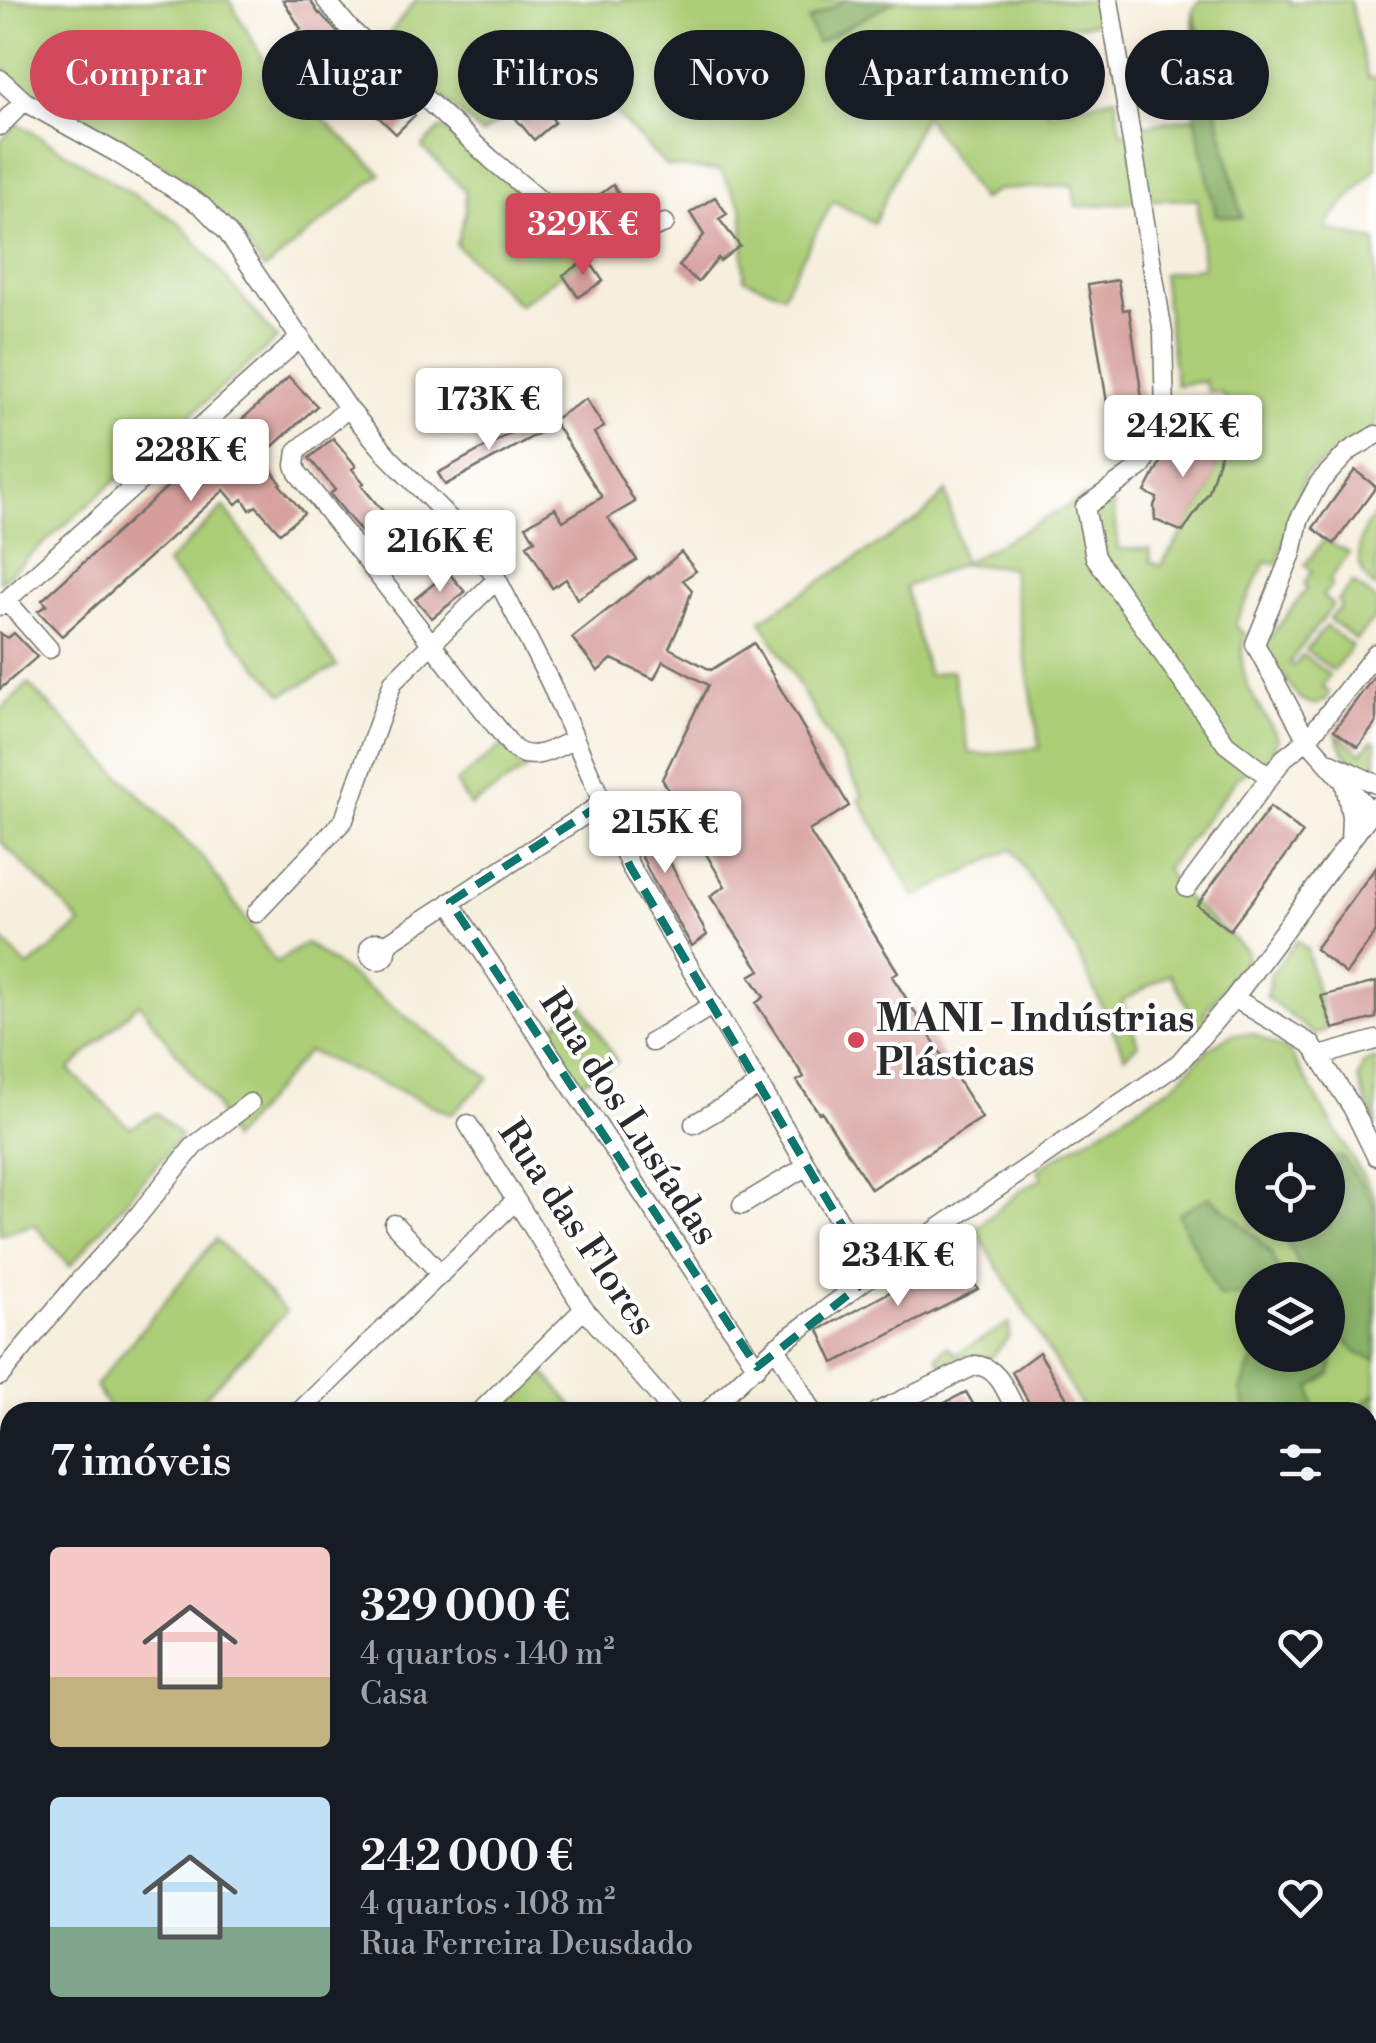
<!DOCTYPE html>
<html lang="pt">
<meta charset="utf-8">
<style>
body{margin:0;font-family:"Libre Bodoni",serif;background:#20242c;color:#f1f3f6;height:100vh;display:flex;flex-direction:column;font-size:38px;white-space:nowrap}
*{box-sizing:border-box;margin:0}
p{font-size:32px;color:#9ea1a6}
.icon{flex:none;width:55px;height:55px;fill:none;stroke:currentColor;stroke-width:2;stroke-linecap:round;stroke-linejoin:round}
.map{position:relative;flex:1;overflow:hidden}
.panel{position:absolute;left:0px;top:1402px;width:1378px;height:642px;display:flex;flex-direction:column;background:#171b24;border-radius:30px 30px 0 0;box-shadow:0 5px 15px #0003}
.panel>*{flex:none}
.banner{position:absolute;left:30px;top:30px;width:1318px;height:90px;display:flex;gap:20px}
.fabs{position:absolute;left:1235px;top:1132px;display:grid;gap:20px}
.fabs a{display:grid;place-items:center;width:110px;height:110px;border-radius:50%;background:#171b24;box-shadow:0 5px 15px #0003;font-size:50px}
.price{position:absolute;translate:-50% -85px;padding:0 22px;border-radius:10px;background:#fff;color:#222;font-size:32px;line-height:65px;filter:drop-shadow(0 2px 5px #0008)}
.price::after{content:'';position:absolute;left:50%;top:60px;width:30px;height:22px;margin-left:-15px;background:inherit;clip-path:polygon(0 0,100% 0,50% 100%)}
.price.active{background:#d1495b;color:#fff}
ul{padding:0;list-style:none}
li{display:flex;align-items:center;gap:30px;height:250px;padding:0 50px}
li span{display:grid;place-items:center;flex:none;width:280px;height:200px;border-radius:10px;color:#555}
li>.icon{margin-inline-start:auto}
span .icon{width:120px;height:120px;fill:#fffc;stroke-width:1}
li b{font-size:42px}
h2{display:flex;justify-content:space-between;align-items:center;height:120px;padding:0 50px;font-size:42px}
.pill{padding:0 35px;border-radius:45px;background:#171b24;box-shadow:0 5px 15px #0003;font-size:35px;line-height:90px}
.pill.active{background:#d1495b;color:#fff}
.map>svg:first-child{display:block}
.green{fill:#acce77;stroke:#6c7c51;stroke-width:2.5;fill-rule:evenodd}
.forest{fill:#89b168;stroke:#5a6e4a;stroke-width:2.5}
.building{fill:#d59e9b}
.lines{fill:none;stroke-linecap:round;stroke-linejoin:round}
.minor-casing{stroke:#727069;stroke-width:21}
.minor{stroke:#fff;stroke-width:18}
.marked{fill:none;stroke:#0f766e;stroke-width:8;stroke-dasharray:20 12;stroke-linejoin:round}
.poi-dot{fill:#d1495b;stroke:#fff;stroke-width:4}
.labels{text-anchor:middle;stroke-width:8;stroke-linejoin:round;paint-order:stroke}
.poi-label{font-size:38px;font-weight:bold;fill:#2b2b2b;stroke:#fff;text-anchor:start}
.street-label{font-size:38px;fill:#2b2b2b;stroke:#fff}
</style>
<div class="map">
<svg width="1376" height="2043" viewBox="0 0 1376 2043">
<rect width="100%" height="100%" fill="#fff"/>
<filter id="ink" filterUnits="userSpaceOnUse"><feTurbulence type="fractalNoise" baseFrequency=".01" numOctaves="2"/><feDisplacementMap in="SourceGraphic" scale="20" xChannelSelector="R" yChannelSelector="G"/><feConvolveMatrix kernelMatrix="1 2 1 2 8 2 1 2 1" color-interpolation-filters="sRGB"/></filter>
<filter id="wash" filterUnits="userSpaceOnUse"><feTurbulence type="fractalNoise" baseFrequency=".0048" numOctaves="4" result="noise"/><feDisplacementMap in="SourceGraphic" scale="40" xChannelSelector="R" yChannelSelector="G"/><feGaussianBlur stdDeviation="2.25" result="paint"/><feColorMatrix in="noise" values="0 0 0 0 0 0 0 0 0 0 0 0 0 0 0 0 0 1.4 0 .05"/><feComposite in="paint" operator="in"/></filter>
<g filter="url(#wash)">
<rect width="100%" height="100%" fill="#f6efdd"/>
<!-- green -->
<path class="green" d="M 0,0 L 229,0 L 269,68 L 381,174 L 264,270 L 247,244 L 184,179 L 27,90 L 0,66 Z
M 416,0 L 612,0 L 617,3 L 620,0 L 846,0 L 808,20 L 818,43 L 897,0 L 1097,0 L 1101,22 L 1041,31 L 1049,113 L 1115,97 L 1122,134 L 1140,126 L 1195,117 L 1216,214 L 1242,217 L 1193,11 L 1199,0 L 1290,0 L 1291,4 L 1309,0 L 1350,0 L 1368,78 L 1376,78 L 1376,168 L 1333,216 L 1326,229 L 1376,241 L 1376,426 L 1305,475 L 1278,564 L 1266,561 L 1235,624 L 1245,634 C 1233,677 1258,704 1279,739 L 1266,761 L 1240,775 L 1166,869 L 1182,895 L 1246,950 L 1247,959 L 1204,1013 L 1209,1020 L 1200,1028 L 1170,974 L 1122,1001 L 1138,1044 L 1125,1056 L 1076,950 L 1012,849 L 915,897 L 859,799 L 863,796 L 761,620 L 922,516 L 946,492 L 963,563 L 1083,498 L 1113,504 L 1118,549 L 1150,549 L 1151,562 L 1161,566 L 1209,492 L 1222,449 L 1235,420 L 1222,393 L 1208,392 L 1205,381 L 1176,385 L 1162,274 L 1203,267 L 1197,199 L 1154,200 L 1076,207 L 1073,185 L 997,190 L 981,200 L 924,114 L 874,223 L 833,201 L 783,294 L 744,279 L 743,210 L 721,171 L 666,166 L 564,60 L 537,91 L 482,134 L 383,42 ZM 962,564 L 1011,567 L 1040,748 L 985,754 L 969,753 L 952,670 L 928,675 L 905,587 Z
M 17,123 L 181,224 L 277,339 L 0,582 L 0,142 Z
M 441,128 L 595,249 L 519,305 L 456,245 L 466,210 L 465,190 L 422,147 Z
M 224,507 L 337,666 L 283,694 L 166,564 Z
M 1376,514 L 1376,588 C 1351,572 1356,531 1376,514 Z
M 1324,540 L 1349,553 L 1329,581 L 1332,585 L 1322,596 L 1333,605 L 1289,663 L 1294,666 L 1303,655 L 1329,675 L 1322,686 L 1329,693 L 1326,700 L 1315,705 L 1300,699 L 1267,654 L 1264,645 L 1307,589 L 1304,584 L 1312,571 L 1305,565 Z
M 1353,583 L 1376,600 L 1376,616 L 1356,640 L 1329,619 L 1341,606 L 1338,601 Z
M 1326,626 L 1352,646 L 1333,671 L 1306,650 Z
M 28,684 L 204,859 L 276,963 L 306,943 L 489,1078 L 452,1114 L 308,1051 L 231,1140 L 214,1102 L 139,1003 L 69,1070 L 130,1128 L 157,1113 L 181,1136 L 70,1266 L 34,1224 L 0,1235 L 0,937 L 28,968 L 81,924 L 53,893 L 0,841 L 0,711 Z
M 1336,734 L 1361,753 L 1373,740 L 1376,742 L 1376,769 C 1353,770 1343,754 1336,734 Z
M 503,745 L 527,769 L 470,806 L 456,783 Z
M 1297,940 L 1307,950 L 1326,1030 L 1315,1035 L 1266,997 L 1271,974 Z
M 583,1005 L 617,1062 L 580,1083 L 544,1032 Z
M 1232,1034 L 1254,1034 L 1290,1053 L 1376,1198 L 1376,1695 L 1368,1697 L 1368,1412 L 1085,1412 L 975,1229 L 1020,1191 L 1042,1178 L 1038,1169 L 1174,1085 L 1208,1049 ZM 1252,1150 L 1328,1150 L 1328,1225 L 1252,1225 ZM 1252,1280 L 1328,1280 L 1328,1355 L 1252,1355 Z
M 1376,1059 L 1376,1125 L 1375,1125 L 1358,1079 L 1363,1064 Z
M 216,1239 L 286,1312 L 190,1412 L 112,1412 L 95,1386 Z
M 1010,1323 L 1009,1337 L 990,1359 L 969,1356 L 939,1363 L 937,1356 L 947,1346 L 956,1354 Z
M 542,1370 L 578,1412 L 499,1412 Z
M 1376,1806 L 1376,2043 L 1204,2043 L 1205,2035 L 1368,2035 L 1368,1808 Z
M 138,2035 L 264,2035 L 266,2043 L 140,2043 Z
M 518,2035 L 678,2035 L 780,2043 L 524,2043 Z"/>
<!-- forest -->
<path class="forest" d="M 846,0 L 897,0 L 817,43 L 808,20 Z
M 1193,11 L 1242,218 L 1216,215 L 1195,117 Z
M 1328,1157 L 1343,1158 L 1370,1196 L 1376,1212 L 1376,1360 L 1358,1354 L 1328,1321 L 1328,1280 L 1307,1280 L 1282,1233 L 1281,1225 L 1328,1225 Z
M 1209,1197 L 1235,1217 L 1270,1252 L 1284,1280 L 1252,1280 L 1252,1295 L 1219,1296 L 1178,1214 Z
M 1252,1322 L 1252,1355 L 1328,1355 L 1328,1348 L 1333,1355 L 1331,1374 L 1311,1387 L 1315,1412 L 1246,1412 L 1241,1390 L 1253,1360 L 1250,1323 Z
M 1376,1393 L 1376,1548 L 1368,1546 L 1368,1412 L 1353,1412 Z
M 0,1664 L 10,1671 L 10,1866 L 0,1869 Z"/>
<g id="blocks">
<!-- building -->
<path class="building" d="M 283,0 L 310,0 L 319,14 L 320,13 L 350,47 L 348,48 L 415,115 L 396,134 L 358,97 L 342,113 L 323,93 L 336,80 L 311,50 L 304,56 L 289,38 L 301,29 Z
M 1176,48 L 1180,76 L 1159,80 L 1154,52 Z
M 1090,67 L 1092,85 L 1069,88 L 1066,70 Z
M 533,96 L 555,122 L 534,140 L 512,114 Z
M 613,185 L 626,204 L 602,222 L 588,203 Z
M 715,197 L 727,214 L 719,219 L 740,246 L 720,261 L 718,258 L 698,282 L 679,266 L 704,235 L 690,213 Z
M 588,259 L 603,281 L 578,297 L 563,275 Z
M 1118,280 L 1123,310 L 1129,309 L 1146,426 L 1142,436 L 1113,440 L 1088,285 Z
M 289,377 L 317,406 L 261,457 L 281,483 L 279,484 L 304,513 L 280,533 L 256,506 L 250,510 L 243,499 L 236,504 L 224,490 L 62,636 L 38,611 L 47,605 L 42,600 Z
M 586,399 L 604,427 L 594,433 L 635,502 L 608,518 L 637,560 L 577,599 L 566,579 L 552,588 L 527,545 L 535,540 L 526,526 L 555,508 L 563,521 L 602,497 L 553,420 Z
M 535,420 L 541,432 L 445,485 L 438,473 Z
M 1177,430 L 1222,449 L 1209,492 L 1183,532 L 1155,520 L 1154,506 L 1157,498 L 1145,492 Z
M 333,438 L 356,466 L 352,469 L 364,483 L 361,485 L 415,550 L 391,568 L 330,494 L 335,490 L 309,458 Z
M 1355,470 L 1376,487 L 1334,544 L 1313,528 Z
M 681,552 L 696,571 L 683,580 L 692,590 L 681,622 L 669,648 L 711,670 L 754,643 L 849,806 L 809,831 L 898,972 L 892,976 L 982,1118 L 871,1189 L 822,1112 L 819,1113 L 797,1081 L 804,1077 L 756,1003 L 764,997 L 750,976 L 760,970 L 710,896 L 725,886 L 662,779 L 708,685 L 663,661 L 654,679 L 612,659 L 598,671 L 572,638 L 649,577 L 650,579 Z
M 448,572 L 465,592 L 432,618 L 415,599 Z
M 0,633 L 8,638 L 14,633 L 37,657 L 0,689 Z
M 1376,674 L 1376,723 L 1358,747 L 1334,730 Z
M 1270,807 L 1303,833 L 1230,930 L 1197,905 Z
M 619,809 L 648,819 L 707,935 L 692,946 L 653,880 Z
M 1376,867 L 1376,932 L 1346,974 L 1315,949 Z
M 1376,982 L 1376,1018 L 1333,1029 L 1321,996 Z
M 957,1256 L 978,1289 L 834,1363 L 819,1330 Z
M 1039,1352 L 1075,1412 L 1034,1412 L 1012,1372 Z
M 966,1392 L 978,1412 L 927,1412 Z"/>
</g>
</g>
<g filter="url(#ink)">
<use href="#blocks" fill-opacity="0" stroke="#727069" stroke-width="2.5"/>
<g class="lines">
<defs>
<path id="minor" d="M 326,0 L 349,28 L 491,159 L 586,239 C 611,249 642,231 665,223
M 1109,0 L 1163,333 L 1165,415 L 1142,466 L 1085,507 L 1095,557 L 1226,744 L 1269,777
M 0,79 L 24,101 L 117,153 L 202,206 L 227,232 L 348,408 L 388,456 L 456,525 L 497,579 L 550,682 L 630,866 L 872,1276
M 0,126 L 24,101
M 348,408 L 297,451 L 295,465 L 298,473 L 513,748 C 532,764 555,748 575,739
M 6,600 L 49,649
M 0,606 L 301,337
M 1331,763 L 1376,784
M 1345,784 L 1351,816 L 1350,842
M 1371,812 L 1307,740 L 1255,644 L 1292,553 L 1299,520 L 1319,483 L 1349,451 L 1376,435
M 1187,888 L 1284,758 L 1307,740 L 1376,653
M 450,902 L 757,1367
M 256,913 L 344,820 L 393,682 L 497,579
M369 951a9 9 0 1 1 18 0a9 9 0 1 1-18 0Z
M 385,945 L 603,803
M 1234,998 L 1311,1044 L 1352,1107 L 1376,1156
M 652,1042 L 713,1005
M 1320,1056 L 1376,1040
M 468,1124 L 584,1309 L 673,1412
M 694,1124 L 760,1085
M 742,1205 L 807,1166
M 394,1224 L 441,1274
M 776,1347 L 813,1412
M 0,1376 L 80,1280 L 133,1222 L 194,1146 L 250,1103
M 299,1412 L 516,1200
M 480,1412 L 584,1309
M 707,1412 L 776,1347 L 884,1266 L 1179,1063 L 1234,998 L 1376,806
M 877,1412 L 976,1365 C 1000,1368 1006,1393 1017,1412
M 1368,1710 L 1376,1707
M 1368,1789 L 1376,1787
M 0,1884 L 10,1882
M 0,2016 L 10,2013
M 130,2035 L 132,2043
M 272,2035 L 274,2043
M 400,2035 L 408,2043
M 822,2035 L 930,2043
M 1141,2043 L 1142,2035"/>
</defs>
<!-- minor casing -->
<use href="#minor" class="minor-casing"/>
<!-- minor -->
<use href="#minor" class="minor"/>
</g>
</g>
<!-- marked area -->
<path class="marked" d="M 603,803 L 630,866 L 872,1276 L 757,1367 L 450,902 Z"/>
<!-- markers -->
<circle class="poi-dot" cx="856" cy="1040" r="10"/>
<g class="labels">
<!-- poi labels -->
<g class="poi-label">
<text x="876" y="1031">MANI - Indústrias<tspan x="876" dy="44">Plásticas</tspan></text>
</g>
<!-- street labels -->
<g class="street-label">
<text transform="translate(630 1117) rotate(57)" y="13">Rua dos Lusíadas</text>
<text transform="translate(578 1227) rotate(56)" y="13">Rua das Flores</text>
</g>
</g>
</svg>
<div class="fabs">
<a><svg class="icon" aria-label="locate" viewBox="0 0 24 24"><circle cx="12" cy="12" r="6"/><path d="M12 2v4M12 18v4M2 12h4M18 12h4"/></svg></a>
<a><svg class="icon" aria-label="layers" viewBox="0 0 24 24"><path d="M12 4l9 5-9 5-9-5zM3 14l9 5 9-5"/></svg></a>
</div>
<b class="price active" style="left:583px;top:278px">329K €</b>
<b class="price" style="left:489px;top:453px">173K €</b>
<b class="price" style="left:1183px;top:480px">242K €</b>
<b class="price" style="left:191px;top:504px">228K €</b>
<b class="price" style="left:440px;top:595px">216K €</b>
<b class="price" style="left:665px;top:876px">215K €</b>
<b class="price" style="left:898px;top:1309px">234K €</b>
<div class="banner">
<a class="pill active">Comprar</a>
<a class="pill">Alugar</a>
<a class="pill">Filtros</a>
<a class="pill">Novo</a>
<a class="pill">Apartamento</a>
<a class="pill">Casa</a>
</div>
<section class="panel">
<h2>7 imóveis<svg class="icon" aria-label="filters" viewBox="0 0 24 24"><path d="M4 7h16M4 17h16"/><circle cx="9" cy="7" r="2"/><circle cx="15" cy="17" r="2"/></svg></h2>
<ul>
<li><span style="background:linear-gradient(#f6c9c9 65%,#c2b280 0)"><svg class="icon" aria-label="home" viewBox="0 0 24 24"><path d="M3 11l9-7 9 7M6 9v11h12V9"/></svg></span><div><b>329 000 €</b><p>4 quartos · 140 m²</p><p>Casa</p></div><svg class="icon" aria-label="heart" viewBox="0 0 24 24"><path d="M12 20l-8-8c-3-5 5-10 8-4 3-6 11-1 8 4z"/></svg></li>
<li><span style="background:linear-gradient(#bfe0f5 65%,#7fa58c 0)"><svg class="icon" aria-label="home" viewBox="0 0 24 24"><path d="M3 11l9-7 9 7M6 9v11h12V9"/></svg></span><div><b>242 000 €</b><p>4 quartos · 108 m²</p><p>Rua Ferreira Deusdado</p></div><svg class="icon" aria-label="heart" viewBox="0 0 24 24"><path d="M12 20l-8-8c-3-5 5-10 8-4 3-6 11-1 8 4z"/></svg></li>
</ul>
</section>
</div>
